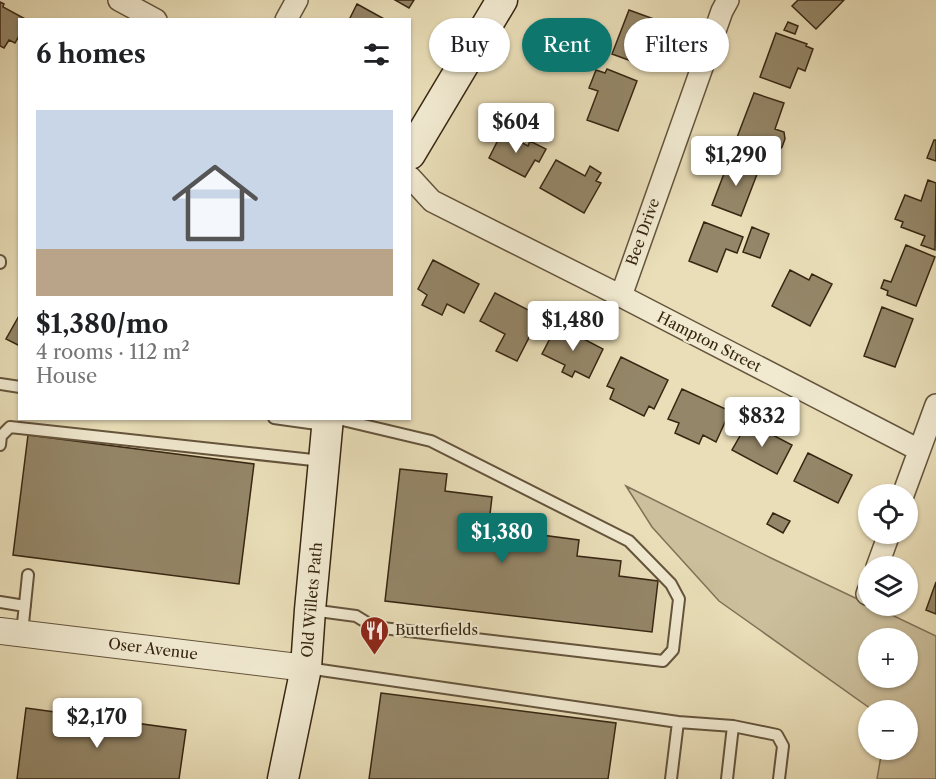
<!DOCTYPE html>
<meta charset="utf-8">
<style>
body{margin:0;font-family:"Libre Caslon Text",serif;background:#f2f2f2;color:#202124;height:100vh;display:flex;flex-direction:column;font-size:22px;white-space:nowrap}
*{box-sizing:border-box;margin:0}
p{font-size:20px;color:#757577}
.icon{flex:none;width:33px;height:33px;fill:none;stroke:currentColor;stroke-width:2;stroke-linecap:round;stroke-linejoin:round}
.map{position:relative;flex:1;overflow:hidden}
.drawer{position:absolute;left:18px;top:18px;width:393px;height:402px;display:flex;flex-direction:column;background:#fff;border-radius:0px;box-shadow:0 2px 4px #0004}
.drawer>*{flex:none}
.top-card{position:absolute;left:429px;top:18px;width:417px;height:54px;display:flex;gap:12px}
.fabs{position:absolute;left:858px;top:484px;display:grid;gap:12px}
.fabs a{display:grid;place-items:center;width:60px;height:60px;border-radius:50%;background:#fff;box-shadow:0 2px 4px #0004;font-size:30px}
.price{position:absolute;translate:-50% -51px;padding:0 14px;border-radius:6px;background:#fff;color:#222;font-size:20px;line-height:39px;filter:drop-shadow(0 2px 3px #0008)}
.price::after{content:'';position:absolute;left:50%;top:36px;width:18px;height:14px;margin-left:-9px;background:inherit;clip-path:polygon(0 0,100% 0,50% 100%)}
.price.active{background:#0f766e;color:#fff}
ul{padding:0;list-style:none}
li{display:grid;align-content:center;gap:12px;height:318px;padding:0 18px}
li+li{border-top:2px solid #e0e0e0}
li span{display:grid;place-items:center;height:186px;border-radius:0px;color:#555}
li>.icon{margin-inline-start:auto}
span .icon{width:108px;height:108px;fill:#fffc;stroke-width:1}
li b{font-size:26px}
h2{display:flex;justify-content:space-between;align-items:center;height:72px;padding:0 18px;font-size:26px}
.chip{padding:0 21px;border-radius:27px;background:#fff;box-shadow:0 2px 4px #0004;font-size:21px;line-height:54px}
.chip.active{background:#0f766e;color:#fff}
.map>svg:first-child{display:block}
.green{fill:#cbbf9c;stroke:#817257;stroke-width:1.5;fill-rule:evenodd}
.building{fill:#948668;stroke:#372612;stroke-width:1.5}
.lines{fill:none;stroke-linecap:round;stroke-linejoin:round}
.service-casing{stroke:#64543c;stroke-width:14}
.minor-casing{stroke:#64543c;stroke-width:24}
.tertiary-casing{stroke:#64543c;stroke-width:28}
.secondary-casing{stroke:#372612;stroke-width:33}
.service{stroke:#f1ead1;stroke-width:10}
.minor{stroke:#f1ead1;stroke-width:21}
.tertiary{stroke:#f1ead1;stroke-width:26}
.secondary{stroke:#f1ead1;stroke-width:30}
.labels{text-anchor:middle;stroke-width:4.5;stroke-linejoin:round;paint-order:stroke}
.street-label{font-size:15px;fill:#372612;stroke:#f1ead1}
.poi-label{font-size:15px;fill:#372612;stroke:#f1ead1;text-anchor:start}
</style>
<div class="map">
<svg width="936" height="779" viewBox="0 0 936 779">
<rect width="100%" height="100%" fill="#e9deb8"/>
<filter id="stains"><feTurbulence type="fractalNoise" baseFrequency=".00333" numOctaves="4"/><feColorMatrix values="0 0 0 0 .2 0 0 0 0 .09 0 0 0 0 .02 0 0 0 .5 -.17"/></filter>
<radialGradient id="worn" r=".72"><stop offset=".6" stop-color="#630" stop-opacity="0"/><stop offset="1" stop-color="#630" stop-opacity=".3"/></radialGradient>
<!-- green -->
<path class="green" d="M 626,486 L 771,558 L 868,604 L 868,606 L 873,606 L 936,636 L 936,779 L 877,779 L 882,750 L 908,750 L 908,711 L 874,711 L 719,601 L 652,527 ZM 868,639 L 908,639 L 908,678 L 868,678 Z"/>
<!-- building -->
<path class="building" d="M 395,0 L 414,0 L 409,8 Z
M 798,0 L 844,0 L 816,29 L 792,6 Z
M 0,2 L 4,4 L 3,7 L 27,20 L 20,20 L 20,34 L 15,43 L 9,40 L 4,48 L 0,46 Z
M 357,4 L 386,20 L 349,20 Z
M 629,10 L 662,22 L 645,66 L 612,54 Z
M 788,22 L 798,26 L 795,34 L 784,30 Z
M 776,33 L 807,44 L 806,46 L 813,49 L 805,71 L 798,68 L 790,88 L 760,77 Z
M 607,69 L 637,81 L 618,131 L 587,120 L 598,91 L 589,88 L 596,70 L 605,73 Z
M 754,93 L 784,103 L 775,129 L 784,132 L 785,139 L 782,147 L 777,152 L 767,149 L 766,151 L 736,140 Z
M 502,132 L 528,146 L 530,141 L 546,149 L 539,162 L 535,160 L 525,177 L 489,158 Z
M 934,140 L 936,140 L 936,161 L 927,158 Z
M 730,158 L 759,169 L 741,216 L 712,205 Z
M 556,160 L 585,176 L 590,166 L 601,173 L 596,181 L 601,183 L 584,213 L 540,188 Z
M 928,180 L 936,183 L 935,250 L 921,245 L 925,236 L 901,227 L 903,222 L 895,219 L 905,195 L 921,201 Z
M 704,222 L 743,237 L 737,253 L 726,249 L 717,272 L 689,261 Z
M 752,227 L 769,234 L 760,258 L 743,252 Z
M 906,245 L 935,257 L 916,306 L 887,295 L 888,291 L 881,288 L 884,280 L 891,282 Z
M 433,260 L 479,284 L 464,313 L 447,304 L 442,315 L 422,305 L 427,295 L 418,289 Z
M 790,270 L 809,280 L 812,274 L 832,284 L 810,326 L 772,306 Z
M 495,293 L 540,316 L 517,361 L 496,351 L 505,334 L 480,321 Z
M 882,307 L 913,319 L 895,367 L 864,356 Z
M 20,314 L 20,346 L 6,339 Z
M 557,325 L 603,349 L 589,378 L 575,371 L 572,377 L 562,372 L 565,365 L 542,354 Z
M 621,357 L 668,380 L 654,409 L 649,406 L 644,416 L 610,399 L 614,389 L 607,386 Z
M 682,389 L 730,411 L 716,442 L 703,435 L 699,444 L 675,433 L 679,423 L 668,419 Z
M 748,422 L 792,445 L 777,474 L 732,450 Z
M 28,435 L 254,464 L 239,584 L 13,555 Z
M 808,453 L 852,475 L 838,503 L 794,481 Z
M 400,469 L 447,474 L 445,491 L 492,497 L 490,514 L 536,519 L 534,534 L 579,540 L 577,556 L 621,561 L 619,576 L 658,581 L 652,632 L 385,601 Z
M 773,513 L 790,521 L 783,533 L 767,524 Z
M 936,582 L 936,614 L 926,610 Z
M 381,693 L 616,723 L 608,779 L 369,779 Z
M 26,708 L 186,730 L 179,779 L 17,779 Z"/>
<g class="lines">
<defs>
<path id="service" d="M 0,263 L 0,261
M 0,384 L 20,387
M 274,418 L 324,425
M 0,445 L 1,436 L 10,427 L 322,461
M 0,602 L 25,606
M 311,610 L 356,616 L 374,627 L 663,661 L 673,650 L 679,599 L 671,584 L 629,541 L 431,441 L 334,418
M 22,633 L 28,575
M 307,668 L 678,722 L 671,779
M 678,722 L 733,726 L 777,735 L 783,746 L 779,779
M 727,779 L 733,726"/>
<path id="minor" d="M 119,0 L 156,20
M 286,20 L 297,0
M 410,177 L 432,201 L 621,296 L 919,450
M 621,296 L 722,11 L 728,0
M 903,495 L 936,405
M 877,567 L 889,534
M 867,594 L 868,591"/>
<path id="tertiary" d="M 0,631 L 306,668"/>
<path id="secondary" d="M 410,154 L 502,0
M 283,779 L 306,668 L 310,610 L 328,418"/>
</defs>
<!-- service casing -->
<use href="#service" class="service-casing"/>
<!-- minor casing -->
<use href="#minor" class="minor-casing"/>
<!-- tertiary casing -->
<use href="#tertiary" class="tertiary-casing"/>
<!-- secondary casing -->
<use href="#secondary" class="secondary-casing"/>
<!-- service -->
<use href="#service" class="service"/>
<!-- minor -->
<use href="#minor" class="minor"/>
<!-- tertiary -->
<use href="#tertiary" class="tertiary"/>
<!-- secondary -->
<use href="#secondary" class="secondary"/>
</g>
<!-- icons -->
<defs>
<symbol id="restaurant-pin" viewBox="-11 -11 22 30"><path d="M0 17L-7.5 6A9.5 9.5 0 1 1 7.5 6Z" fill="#8f2418" stroke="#f1ead1"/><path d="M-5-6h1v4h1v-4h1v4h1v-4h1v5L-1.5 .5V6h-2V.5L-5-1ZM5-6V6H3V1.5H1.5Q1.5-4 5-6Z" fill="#fff"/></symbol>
</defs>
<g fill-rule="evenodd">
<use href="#restaurant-pin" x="358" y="614" width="33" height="45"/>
</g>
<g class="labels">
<!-- street labels -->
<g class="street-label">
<text transform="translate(643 232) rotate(-70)" y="5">Bee Drive</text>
<text transform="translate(709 342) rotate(27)" y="5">Hampton Street</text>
<text transform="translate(312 600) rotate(-85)" y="5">Old Willets Path</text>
<text transform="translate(153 649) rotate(7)" y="5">Oser Avenue</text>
</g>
<!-- poi labels -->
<g class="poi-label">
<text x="395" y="635">Butterfields</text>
</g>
</g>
<rect width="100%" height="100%" filter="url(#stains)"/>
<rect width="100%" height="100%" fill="url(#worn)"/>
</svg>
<div class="fabs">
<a><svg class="icon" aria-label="locate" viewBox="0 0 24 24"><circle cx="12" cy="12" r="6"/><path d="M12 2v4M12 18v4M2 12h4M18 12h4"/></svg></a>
<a><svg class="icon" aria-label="layers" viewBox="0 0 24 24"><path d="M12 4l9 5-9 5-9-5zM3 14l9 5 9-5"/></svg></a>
<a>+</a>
<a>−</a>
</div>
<b class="price" style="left:516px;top:154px">$604</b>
<b class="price" style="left:736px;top:187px">$1,290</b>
<b class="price" style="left:573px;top:352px">$1,480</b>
<b class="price" style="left:762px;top:448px">$832</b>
<b class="price active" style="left:502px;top:564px">$1,380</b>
<b class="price" style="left:97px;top:749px">$2,170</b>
<div class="top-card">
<a class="chip">Buy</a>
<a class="chip active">Rent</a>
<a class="chip">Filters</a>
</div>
<section class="drawer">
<h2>6 homes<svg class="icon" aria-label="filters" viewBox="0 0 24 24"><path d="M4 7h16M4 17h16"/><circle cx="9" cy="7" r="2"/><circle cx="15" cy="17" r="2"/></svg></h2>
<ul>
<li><span style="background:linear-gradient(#c9d6e8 75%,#b9a48a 0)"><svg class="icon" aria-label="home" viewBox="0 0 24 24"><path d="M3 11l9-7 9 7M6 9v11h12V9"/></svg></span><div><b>$1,380/mo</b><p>4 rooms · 112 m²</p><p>House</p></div></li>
</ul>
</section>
</div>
